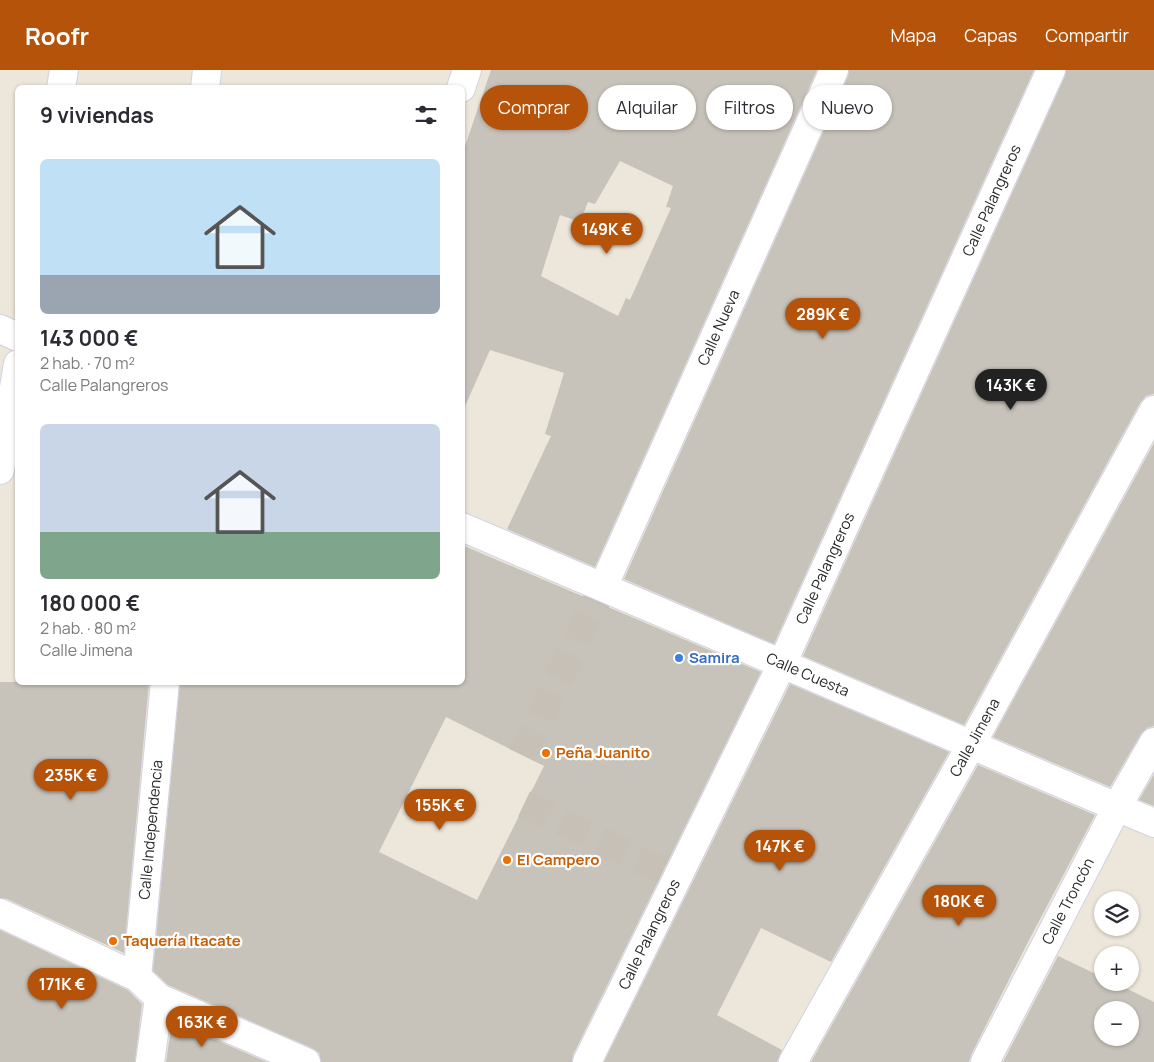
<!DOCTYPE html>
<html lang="es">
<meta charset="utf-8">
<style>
body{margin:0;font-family:Manrope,sans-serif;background:#f2f2f3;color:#2b2b33;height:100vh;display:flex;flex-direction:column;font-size:19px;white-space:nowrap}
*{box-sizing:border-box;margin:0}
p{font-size:16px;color:#7c7c81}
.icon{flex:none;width:28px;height:28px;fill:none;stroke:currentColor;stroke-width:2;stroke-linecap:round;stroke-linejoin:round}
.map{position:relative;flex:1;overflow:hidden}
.side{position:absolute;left:15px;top:15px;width:450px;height:600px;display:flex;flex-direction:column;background:#fff;border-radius:8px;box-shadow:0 1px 4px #0004}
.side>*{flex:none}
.guide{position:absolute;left:480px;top:15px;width:475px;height:45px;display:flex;gap:10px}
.tools{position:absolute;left:1094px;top:821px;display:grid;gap:10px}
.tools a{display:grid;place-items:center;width:45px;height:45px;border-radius:50%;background:#fff;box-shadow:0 1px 4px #0004;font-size:25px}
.price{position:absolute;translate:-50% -42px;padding:0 11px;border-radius:18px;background:#b45309;color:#fff;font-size:16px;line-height:32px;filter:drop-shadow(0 1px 2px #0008)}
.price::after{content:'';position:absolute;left:50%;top:30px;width:15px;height:11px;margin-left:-8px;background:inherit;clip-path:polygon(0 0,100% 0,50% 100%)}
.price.selected{background:#222;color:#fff}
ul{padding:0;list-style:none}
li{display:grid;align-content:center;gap:10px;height:265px;padding:0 25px}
li span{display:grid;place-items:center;height:155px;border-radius:8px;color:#555}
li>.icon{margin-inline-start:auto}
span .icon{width:90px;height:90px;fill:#fffc;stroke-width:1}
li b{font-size:21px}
h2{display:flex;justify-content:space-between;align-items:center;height:60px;padding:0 25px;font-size:21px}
.tag{padding:0 18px;border-radius:22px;background:#fff;box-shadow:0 1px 4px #0004;font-size:18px;line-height:45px}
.tag.selected{background:#b45309;color:#fff}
header{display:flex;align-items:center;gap:30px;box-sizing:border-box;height:70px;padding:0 25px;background:#b45309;color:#fff}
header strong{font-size:24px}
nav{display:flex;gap:28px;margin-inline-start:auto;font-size:18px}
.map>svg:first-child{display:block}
.building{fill:#c8c3ba;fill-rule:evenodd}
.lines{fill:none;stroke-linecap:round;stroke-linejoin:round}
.minor-tunnel{stroke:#c6c0b7;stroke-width:28;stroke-dasharray:28 14;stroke-linecap:butt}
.minor-casing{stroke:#d0d2e4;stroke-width:30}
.minor{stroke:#fff;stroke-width:28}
.shop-dot{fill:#3f7fe0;stroke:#fff;stroke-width:2}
.food-dot{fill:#e8710a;stroke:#fff;stroke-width:2}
.labels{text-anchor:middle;stroke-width:4.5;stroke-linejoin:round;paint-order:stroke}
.street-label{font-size:15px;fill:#2a2a2a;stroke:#fff}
.shop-label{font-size:15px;font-weight:bold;fill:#366cbe;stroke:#fff;text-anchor:start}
.food-label{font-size:15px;font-weight:bold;fill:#c56008;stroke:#fff;text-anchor:start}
</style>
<header>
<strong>Roofr</strong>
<nav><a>Mapa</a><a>Capas</a><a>Compartir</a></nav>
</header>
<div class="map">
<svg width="1154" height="992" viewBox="0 0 1154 992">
<rect width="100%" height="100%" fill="#ede6da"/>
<!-- building -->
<path class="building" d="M 491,0 L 817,0 L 595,497 L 507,459 L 551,366 L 545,364 L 564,303 L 490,280 L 462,343 L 462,85 ZM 620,91 L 673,116 L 666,137 L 671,138 L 630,230 L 626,228 L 618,246 L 541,206 L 560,145 L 580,152 L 588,132 L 595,134 Z
M 849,0 L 1034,0 L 774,574 L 624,509 L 848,6 Z
M 1066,0 L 1154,0 L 1154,324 L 1146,326 L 1140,333 L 964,655 L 803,586 L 1065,6 Z
M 1154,373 L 1154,656 L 1147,658 L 1141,664 L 1110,717 L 993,667 Z
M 462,475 L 761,602 L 573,985 L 572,992 L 321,992 L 319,983 L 312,978 L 168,915 L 153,901 L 180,612 L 462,612 ZM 446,647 L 544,696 L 477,830 L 379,782 Z
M 0,612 L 149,612 L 124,883 L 7,829 L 0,828 Z
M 790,614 L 949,682 L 831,892 L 761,858 L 717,945 L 782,980 L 777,992 L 604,992 Z
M 978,695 L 1095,745 L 1028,872 L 971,985 L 969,992 L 811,992 Z
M 1154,704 L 1154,736 L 1139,730 Z
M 0,860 L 128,920 L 142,934 L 135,992 L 0,992 Z
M 1058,886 L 1102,907 L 1102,912 L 1113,912 L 1154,932 L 1154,992 L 1003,992 ZM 1102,940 L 1130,940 L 1130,968 L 1102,968 Z
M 172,951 L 267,992 L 166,992 Z"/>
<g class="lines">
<!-- minor-tunnel -->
<path class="minor-tunnel" d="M 522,685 L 603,517
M 524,734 L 677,807"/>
<defs>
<g id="minor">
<path d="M 61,18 L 64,0"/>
<path d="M 205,18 L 207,0"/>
<path d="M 461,18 L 467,0"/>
<path d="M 0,259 L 18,267"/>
<path d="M 0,400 L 18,294"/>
<path id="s1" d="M 462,457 L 1154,753"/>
<path id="s2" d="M 603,517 L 834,0"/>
<path d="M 0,843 L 137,907 L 159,928 L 306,992"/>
<path id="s3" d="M 137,907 L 165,612"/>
<path d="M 150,992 L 159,928"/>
<path id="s4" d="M 587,992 L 782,594 L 1051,0"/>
<path id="s5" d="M 793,992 L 971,675 L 1154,340"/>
<path id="s6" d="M 985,992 L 1117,737 L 1154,672"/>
</g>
</defs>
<!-- minor casing -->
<use href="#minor" class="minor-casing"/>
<!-- minor -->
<use href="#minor" class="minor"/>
</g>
<!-- markers -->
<circle class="shop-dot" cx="679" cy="588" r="5"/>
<g class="food-dot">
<circle cx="546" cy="683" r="5"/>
<circle cx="507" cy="790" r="5"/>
<circle cx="113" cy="871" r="5"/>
</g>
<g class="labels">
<!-- street labels -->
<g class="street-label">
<text dy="5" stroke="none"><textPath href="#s4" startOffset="952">Calle Palangreros</textPath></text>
<text dy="5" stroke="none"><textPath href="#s2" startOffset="284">Calle Nueva</textPath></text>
<text dy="5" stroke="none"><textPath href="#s4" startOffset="548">Calle Palangreros</textPath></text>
<text dy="5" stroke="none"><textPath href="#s1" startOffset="376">Calle Cuesta</textPath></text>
<text dy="5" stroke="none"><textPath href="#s5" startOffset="372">Calle Jimena</textPath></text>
<text dy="5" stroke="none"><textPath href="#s3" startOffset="148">Calle Independencia</textPath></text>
<text dy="5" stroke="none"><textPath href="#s6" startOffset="181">Calle Troncón</textPath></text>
<text dy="5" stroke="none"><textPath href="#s4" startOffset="142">Calle Palangreros</textPath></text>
</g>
<!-- shop labels -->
<g class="shop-label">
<text x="689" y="593">Samira</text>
</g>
<!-- food labels -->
<g class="food-label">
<text x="556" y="688">Peña Juanito</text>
<text x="517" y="795">El Campero</text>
<text x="123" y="876">Taquería Itacate</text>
</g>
</g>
</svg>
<div class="tools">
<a><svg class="icon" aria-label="layers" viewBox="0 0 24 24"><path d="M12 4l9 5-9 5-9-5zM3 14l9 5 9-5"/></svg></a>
<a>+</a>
<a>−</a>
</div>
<b class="price" style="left:607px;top:185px">149K €</b>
<b class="price" style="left:823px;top:270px">289K €</b>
<b class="price selected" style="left:1011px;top:341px">143K €</b>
<b class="price" style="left:71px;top:731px">235K €</b>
<b class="price" style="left:440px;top:761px">155K €</b>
<b class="price" style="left:780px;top:802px">147K €</b>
<b class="price" style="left:959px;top:857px">180K €</b>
<b class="price" style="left:62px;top:940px">171K €</b>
<b class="price" style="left:202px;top:978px">163K €</b>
<div class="guide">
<a class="tag selected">Comprar</a>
<a class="tag">Alquilar</a>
<a class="tag">Filtros</a>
<a class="tag">Nuevo</a>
</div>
<section class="side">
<h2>9 viviendas<svg class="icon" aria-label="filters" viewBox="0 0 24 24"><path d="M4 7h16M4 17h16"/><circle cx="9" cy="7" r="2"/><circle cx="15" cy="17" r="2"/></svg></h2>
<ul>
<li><span style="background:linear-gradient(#bfe0f5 75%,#9aa5b1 0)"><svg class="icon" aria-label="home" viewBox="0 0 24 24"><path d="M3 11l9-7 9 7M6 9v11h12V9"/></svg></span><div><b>143 000 €</b><p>2 hab. · 70 m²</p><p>Calle Palangreros</p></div></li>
<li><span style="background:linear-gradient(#c9d6e8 70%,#7fa58c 0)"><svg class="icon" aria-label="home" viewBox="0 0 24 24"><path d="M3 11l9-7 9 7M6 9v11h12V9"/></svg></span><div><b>180 000 €</b><p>2 hab. · 80 m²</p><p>Calle Jimena</p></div></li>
</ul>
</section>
</div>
